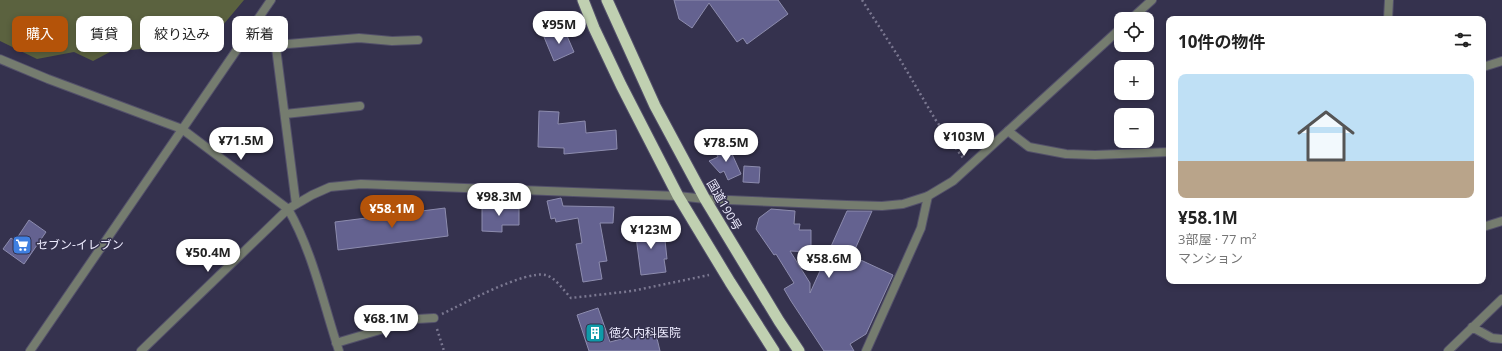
<!DOCTYPE html>
<html lang="ja">
<meta charset="utf-8">
<style>
body{margin:0;font-family:"Open Sans","Noto Sans JP",sans-serif;background:#f2f2f2;color:#222;height:100vh;display:flex;flex-direction:column;font-size:15px;white-space:nowrap}
*{box-sizing:border-box;margin:0}
p{font-size:13px;color:#767676}
.icon{flex:none;width:22px;height:22px;fill:none;stroke:currentColor;stroke-width:2;stroke-linecap:round;stroke-linejoin:round}
.map{position:relative;flex:1;overflow:hidden}
.sheet{position:absolute;left:1166px;top:16px;width:320px;height:268px;display:flex;flex-direction:column;background:#fff;border-radius:8px;box-shadow:0 2px 6px #0003}
.sheet>*{flex:none}
.top-card{position:absolute;left:12px;top:16px;width:380px;height:36px;display:flex;gap:8px}
.controls{position:absolute;left:1114px;top:12px;display:grid;gap:8px}
.controls a{display:grid;place-items:center;width:40px;height:40px;border-radius:8px;background:#fff;box-shadow:0 2px 6px #0003;font-size:20px}
.price{position:absolute;translate:-50% -34px;padding:0 9px;border-radius:14px;background:#fff;color:#222;font-size:13px;line-height:26px;filter:drop-shadow(0 1px 2px #0008)}
.price::after{content:'';position:absolute;left:50%;top:24px;width:12px;height:9px;margin-left:-6px;background:inherit;clip-path:polygon(0 0,100% 0,50% 100%)}
.price.current{background:#b45309;color:#fff}
ul{padding:0;list-style:none}
li{display:grid;align-content:center;gap:8px;height:212px;padding:0 12px}
li span{display:grid;place-items:center;height:124px;border-radius:8px;color:#555}
li>.icon{margin-inline-start:auto}
span .icon{width:72px;height:72px;fill:#fffc;stroke-width:1}
li b{font-size:17px}
h2{display:flex;justify-content:space-between;align-items:center;height:48px;padding:0 12px;font-size:17px}
.chip{padding:0 14px;border-radius:8px;background:#fff;box-shadow:0 2px 6px #0003;font-size:14px;line-height:36px}
.chip.current{background:#b45309;color:#fff}
.map>svg:first-child{display:block}
.green{fill:#5b623f}
.building{fill:#646290;stroke:#8d8cae}
.lines{fill:none;stroke-linecap:round;stroke-linejoin:round}
.minor-casing{stroke:#53506a;stroke-width:10}
.tertiary-casing{stroke:#53506a;stroke-width:10}
.trunk-casing{stroke:#53506a;stroke-width:13}
.path{stroke:#7b7891;stroke-width:2.5;stroke-dasharray:2 3;stroke-linecap:butt}
.minor{stroke:#757c6f;stroke-width:8}
.tertiary{stroke:#757c6f;stroke-width:8}
.trunk{stroke:#c0d0b1;stroke-width:11}
.labels{text-anchor:middle;stroke-width:3;stroke-linejoin:round;paint-order:stroke}
.street-label{font-size:12px;fill:#eeecff;stroke:#35324e}
.poi-label{font-size:12px;fill:#eeecff;stroke:#35324e;text-anchor:start}
</style>
<div class="map">
<svg width="1502" height="351" viewBox="0 0 1502 351">
<rect width="100%" height="100%" fill="#35324e"/>
<!-- green -->
<path class="green" d="M 0,0 L 244,0 L 223,25 L 202,23 L 141,49 L 110,52 L 93,61 L 74,52 L 37,59 L 0,41 Z"/>
<!-- building -->
<path class="building" d="M 674,0 L 778,0 L 788,14 L 747,44 L 743,38 L 737,42 L 709,3 L 692,28 L 679,19 Z
M 564,29 L 574,52 L 554,61 L 544,37 Z
M 539,111 L 559,112 L 558,124 L 585,121 L 586,133 L 616,130 L 617,149 L 564,154 L 564,148 L 538,147 Z
M 728,145 L 741,174 L 728,180 L 724,171 L 720,173 L 709,161 L 718,157 L 715,151 Z
M 744,166 L 760,167 L 759,183 L 743,182 Z
M 561,198 L 563,206 L 614,207 L 613,223 L 600,223 L 607,261 L 599,262 L 602,279 L 583,282 L 576,244 L 582,243 L 578,218 L 556,222 L 555,218 L 551,219 L 547,201 Z
M 482,206 L 519,206 L 519,225 L 502,225 L 502,232 L 482,231 Z
M 445,208 L 448,236 L 338,250 L 335,222 Z
M 771,209 L 795,211 L 794,224 L 800,224 L 799,230 L 811,230 L 811,252 L 790,251 L 810,283 L 810,293 L 847,211 L 872,211 L 852,256 L 893,275 L 866,334 L 850,344 L 854,351 L 824,351 L 791,301 L 784,289 L 794,283 L 776,254 L 774,255 L 756,229 L 759,218 Z
M 29,220 L 46,232 L 24,264 L 3,249 L 11,238 L 15,241 Z
M 659,225 L 661,240 L 665,240 L 667,259 L 664,259 L 666,272 L 641,275 L 635,229 Z
M 598,308 L 610,342 L 655,330 L 660,351 L 589,351 L 577,315 Z"/>
<g class="lines">
<defs>
<path id="minor" d="M 1388,19 L 1389,0
M 253,27 L 275,40 L 296,204
M 276,45 L 359,38 L 392,41 L 418,40
M 1483,67 L 1502,61
M 285,114 L 360,106
M 1008,131 L 1029,147 L 1066,154 L 1095,155 L 1169,152
M 288,209 C 313,252 323,303 339,351
M 1483,227 L 1502,221
M 1472,327 L 1492,338 L 1502,339
M 336,343 L 417,319 L 434,318
M 866,351 L 921,228 L 928,196
M 1448,351 L 1502,299"/>
<path id="tertiary" d="M 1131,19 L 1152,0
M 0,59 L 48,79 L 182,129 L 288,209
M 30,351 L 271,0
M 141,351 L 288,209 L 312,195 L 330,187 L 361,184 L 678,196 L 705,199 L 847,205 L 882,206 L 903,204 L 928,196 L 953,181 L 1121,28"/>
<path id="trunk" d="M 583,0 L 594,28 L 621,85 L 678,196 L 730,282 L 774,351
M 607,0 L 655,106 L 705,199 L 779,321 L 799,351"/>
</defs>
<!-- minor casing -->
<use href="#minor" class="minor-casing"/>
<!-- tertiary casing -->
<use href="#tertiary" class="tertiary-casing"/>
<!-- trunk casing -->
<use href="#trunk" class="trunk-casing"/>
<!-- path -->
<path class="path" d="M 862,0 L 898,56 L 935,119 L 963,158
M 442,314 C 463,304 525,270 546,275 C 556,278 564,291 571,298 L 632,291 L 709,275
M 437,329 L 444,351"/>
<!-- minor -->
<use href="#minor" class="minor"/>
<!-- tertiary -->
<use href="#tertiary" class="tertiary"/>
<!-- trunk -->
<use href="#trunk" class="trunk"/>
</g>
<!-- icons -->
<defs>
<symbol id="supermarket-square" viewBox="-11 -11 22 22"><rect x="-9" y="-9" width="18" height="18" rx="4" fill="#3f7fe0" stroke="#35324e"/><path d="M-6-5.5h2.5l.6 2H6L4.5 2H-2.5L-4.4-4H-6ZM-1.5 3.2a1.3 1.3 0 1 0 .1 0ZM3 3.2a1.3 1.3 0 1 0 .1 0Z" fill="#fff"/></symbol>
<symbol id="building-square" viewBox="-11 -11 22 22"><rect x="-9" y="-9" width="18" height="18" rx="4" fill="#0f9aa8" stroke="#35324e"/><path d="M-4-6H4V6H1V3H-1V6H-4ZM-2.5-4.3h1.7v1.8h-1.7ZM.8-4.3h1.7v1.8H.8ZM-2.5-1h1.7V.8h-1.7ZM.8-1h1.7V.8H.8Z" fill="#fff"/></symbol>
</defs>
<g fill-rule="evenodd">
<use href="#supermarket-square" x="11" y="234" width="22" height="22"/>
<use href="#building-square" x="584" y="322" width="22" height="22"/>
</g>
<g class="labels">
<!-- street labels -->
<g class="street-label">
<text transform="translate(724 205) rotate(60)" y="4">国道190号</text>
</g>
<!-- poi labels -->
<g class="poi-label">
<text x="36" y="249">セブン-イレブン</text>
<text x="609" y="337">徳久内科医院</text>
</g>
</g>
</svg>
<div class="controls">
<a><svg class="icon" aria-label="locate" viewBox="0 0 24 24"><circle cx="12" cy="12" r="6"/><path d="M12 2v4M12 18v4M2 12h4M18 12h4"/></svg></a>
<a>+</a>
<a>−</a>
</div>
<b class="price" style="left:559px;top:45px">¥95M</b>
<b class="price" style="left:964px;top:157px">¥103M</b>
<b class="price" style="left:241px;top:161px">¥71.5M</b>
<b class="price" style="left:726px;top:163px">¥78.5M</b>
<b class="price" style="left:499px;top:217px">¥98.3M</b>
<b class="price current" style="left:392px;top:229px">¥58.1M</b>
<b class="price" style="left:651px;top:250px">¥123M</b>
<b class="price" style="left:208px;top:273px">¥50.4M</b>
<b class="price" style="left:829px;top:279px">¥58.6M</b>
<b class="price" style="left:386px;top:339px">¥68.1M</b>
<div class="top-card">
<a class="chip current">購入</a>
<a class="chip">賃貸</a>
<a class="chip">絞り込み</a>
<a class="chip">新着</a>
</div>
<section class="sheet">
<h2>10件の物件<svg class="icon" aria-label="filters" viewBox="0 0 24 24"><path d="M4 7h16M4 17h16"/><circle cx="9" cy="7" r="2"/><circle cx="15" cy="17" r="2"/></svg></h2>
<ul>
<li><span style="background:linear-gradient(#bfe0f5 70%,#b9a48a 0)"><svg class="icon" aria-label="home" viewBox="0 0 24 24"><path d="M3 11l9-7 9 7M6 9v11h12V9"/></svg></span><div><b>¥58.1M</b><p>3部屋 · 77 m²</p><p>マンション</p></div></li>
</ul>
</section>
</div>
